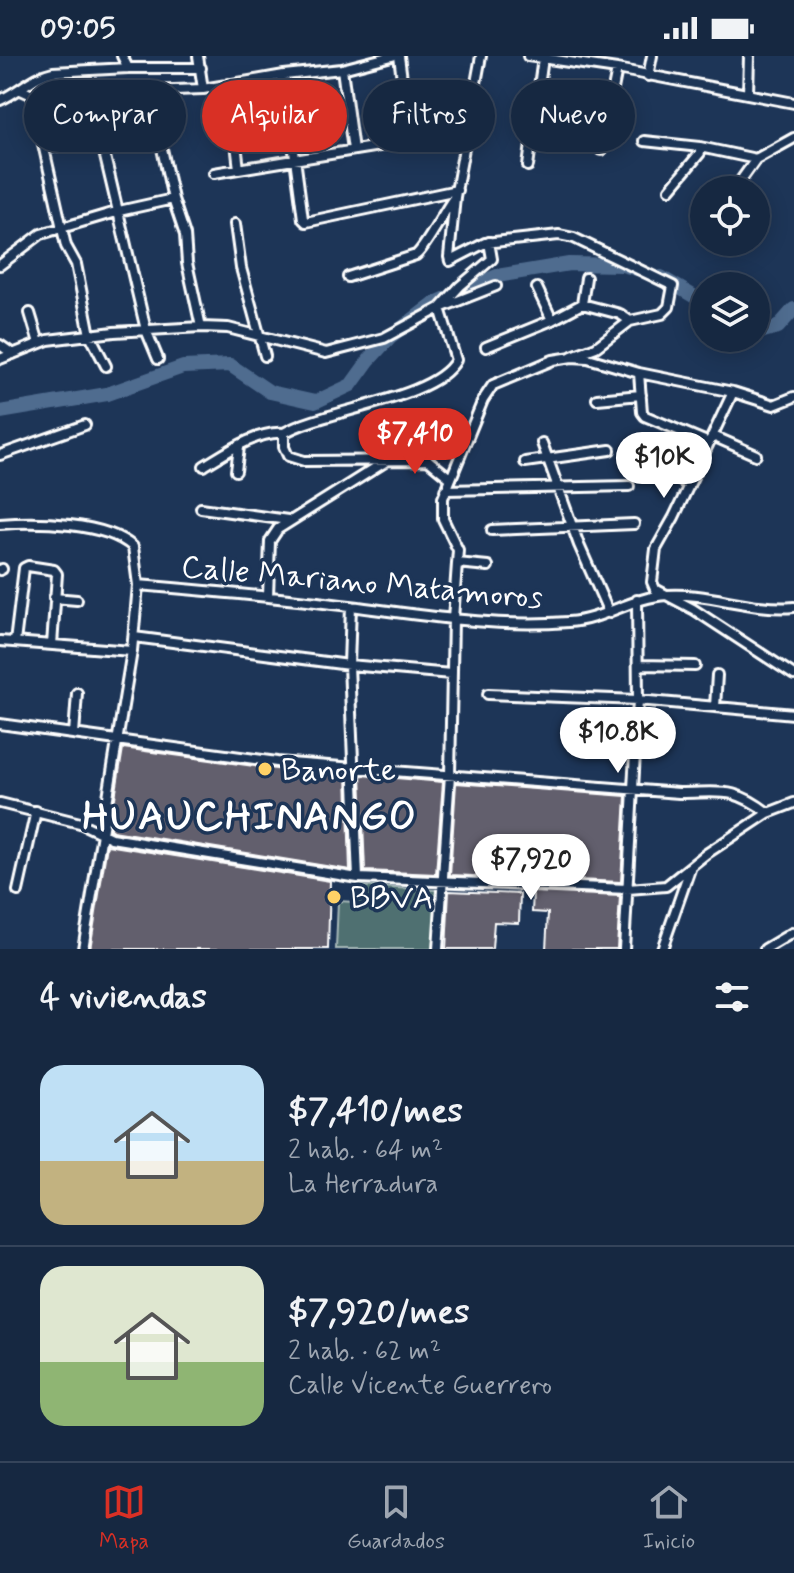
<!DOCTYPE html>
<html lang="es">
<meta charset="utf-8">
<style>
body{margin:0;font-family:Mynerve,sans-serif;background:#1f3048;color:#f1f3f6;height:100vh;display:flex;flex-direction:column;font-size:30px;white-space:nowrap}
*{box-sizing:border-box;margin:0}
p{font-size:26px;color:#9ea6b1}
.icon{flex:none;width:44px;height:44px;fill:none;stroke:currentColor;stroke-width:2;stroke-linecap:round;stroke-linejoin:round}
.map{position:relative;height:893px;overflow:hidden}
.sheet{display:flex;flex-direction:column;background:#162841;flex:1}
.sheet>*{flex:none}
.guide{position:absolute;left:24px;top:24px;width:746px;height:72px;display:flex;gap:16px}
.buttons{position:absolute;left:690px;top:120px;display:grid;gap:16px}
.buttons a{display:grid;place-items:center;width:80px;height:80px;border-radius:50%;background:#162841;box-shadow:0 4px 20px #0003,0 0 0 2px #35445a;font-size:40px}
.price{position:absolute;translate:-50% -68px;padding:0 18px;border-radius:28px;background:#fff;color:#222;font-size:26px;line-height:52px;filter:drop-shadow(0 2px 4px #0008)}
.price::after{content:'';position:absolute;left:50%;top:48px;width:24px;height:18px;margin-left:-12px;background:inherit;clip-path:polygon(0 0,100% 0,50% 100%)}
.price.active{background:#d93025;color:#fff}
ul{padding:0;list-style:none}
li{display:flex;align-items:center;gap:24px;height:200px;padding:0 40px}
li+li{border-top:2px solid #35445a}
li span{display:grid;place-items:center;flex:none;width:224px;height:160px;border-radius:24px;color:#555}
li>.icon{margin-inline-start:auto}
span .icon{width:96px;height:96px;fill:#fffc;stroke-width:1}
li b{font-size:34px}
h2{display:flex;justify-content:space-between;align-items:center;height:96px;padding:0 40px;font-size:34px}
.chip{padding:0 28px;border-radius:36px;background:#162841;box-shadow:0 4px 20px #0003,0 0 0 2px #35445a;font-size:28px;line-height:72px}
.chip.active{background:#d93025;color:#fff}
.status{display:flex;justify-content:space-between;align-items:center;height:56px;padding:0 40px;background:#162841;direction:ltr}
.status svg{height:22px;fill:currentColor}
.menu{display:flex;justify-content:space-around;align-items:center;height:112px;border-top:2px solid #35445a;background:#162841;font-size:22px;color:#9ea6b1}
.menu a{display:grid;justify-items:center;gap:4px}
.menu .active{color:#d93025}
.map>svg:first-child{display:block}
.green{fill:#4f7071;stroke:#a7b8b8;stroke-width:2}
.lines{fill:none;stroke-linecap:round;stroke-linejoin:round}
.river{stroke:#506c8f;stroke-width:14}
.building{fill:#625f6d;stroke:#fff;stroke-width:2}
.street-casing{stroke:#fff;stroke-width:14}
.street{stroke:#1d3557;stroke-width:8}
.poi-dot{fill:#ffd166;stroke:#1d3557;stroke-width:3}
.labels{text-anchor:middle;stroke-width:7;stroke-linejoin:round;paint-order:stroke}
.street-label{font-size:32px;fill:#fff;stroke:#1d3557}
.poi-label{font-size:32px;fill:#fff;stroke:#1d3557;text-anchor:start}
.district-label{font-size:40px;font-weight:bold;letter-spacing:2px;fill:#fff;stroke:#1d3557}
</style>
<div class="status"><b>09:05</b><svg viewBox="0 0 49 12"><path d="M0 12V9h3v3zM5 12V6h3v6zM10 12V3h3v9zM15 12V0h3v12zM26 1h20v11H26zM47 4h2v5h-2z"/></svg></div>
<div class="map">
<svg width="794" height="893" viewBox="0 0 794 893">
<rect width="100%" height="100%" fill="#1d3557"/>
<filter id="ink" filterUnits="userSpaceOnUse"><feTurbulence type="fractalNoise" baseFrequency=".0125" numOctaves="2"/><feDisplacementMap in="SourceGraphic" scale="16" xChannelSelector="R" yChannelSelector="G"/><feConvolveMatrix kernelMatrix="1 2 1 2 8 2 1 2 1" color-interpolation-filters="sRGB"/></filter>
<g filter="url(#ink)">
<!-- green -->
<path class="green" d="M 356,830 L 436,834 L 433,893 L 336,893 L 338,845 L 355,846 Z"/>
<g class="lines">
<!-- river -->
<path class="river" d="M 661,221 L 695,241 L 704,254
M 756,277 L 778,271 L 794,253
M 0,356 L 107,338 L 183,311 L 230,309 L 270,336 L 315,346 L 351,329 L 369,304 L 390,281 L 433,248 L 497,220 L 569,208 L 622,209 L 637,213"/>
</g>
<!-- building -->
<path class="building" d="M 123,692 L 276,713 L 347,718 L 350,814 L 113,775 L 110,773 Z
M 361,719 L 443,726 L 436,818 L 365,815 Z
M 456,727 L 626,740 L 621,826 L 533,822 L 535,791 L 523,790 L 521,822 L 450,819 Z
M 107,789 L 330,825 L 328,893 L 90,893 Z
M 449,835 L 520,838 L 519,867 L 494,866 L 492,893 L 446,893 Z
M 533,836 L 620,840 L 617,893 L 546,893 L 548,857 L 532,856 Z"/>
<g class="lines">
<defs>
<path id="street" d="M 122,0 L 128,12
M 198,0 L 203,33
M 399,0 L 410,85
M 481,0 L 455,141 L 449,201 L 450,205 L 485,187 L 559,179 L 574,182 L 673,230 L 669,251 L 662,258 L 630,265 L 596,291 L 572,300
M 528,0 L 617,13 L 794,47
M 342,13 L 353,94
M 284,19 L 303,163 L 306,166 L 457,134
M 648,20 L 652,0
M 229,28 L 239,113
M 21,34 L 32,39 L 203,33 L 284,19 L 342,13 L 392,0
M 147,35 L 156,65 L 173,143 L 185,179 L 187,207 L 201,271
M 90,37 L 146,274 L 158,303
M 748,38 L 749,0
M 32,39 L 66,190 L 76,208 L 90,279 L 106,310
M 0,44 C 19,36 33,20 53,16 L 128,12 L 201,12
M 644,85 L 700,91 L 756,103
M 45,93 L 156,65
M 601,94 L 617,13
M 528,110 L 543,2
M 214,117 L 410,85 L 468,79
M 670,133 L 700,97 L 700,91
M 734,134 L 756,103 L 794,82
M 235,168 L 241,212 L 265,300
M 0,209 L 41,178 L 119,155 L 173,143
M 348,221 L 416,199 C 426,191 443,157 453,143
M 537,232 L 552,264
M 582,248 L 586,222
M 30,257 L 39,287
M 0,289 L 13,298
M 486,291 L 552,264 L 582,248 L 620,258 L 630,265
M 0,303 L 48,284 L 114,276 L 201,271 L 228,272 L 326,297 L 384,282 L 440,252 L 460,230 L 492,203 L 489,186
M 639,317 L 642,356 L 645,360 L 709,387
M 733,336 L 674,461 L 656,493 L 652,526 L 655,533 L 693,553 L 794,619
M 597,343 L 641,339
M 284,377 L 284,391 L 288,400 L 304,405 L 428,404 L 450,422
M 713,380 L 756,399
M 542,387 L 579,489 L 609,557
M 0,399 L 85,369
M 525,406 L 610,394
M 651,409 L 689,429
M 204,410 C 227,396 256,375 284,377 C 322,354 435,344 456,304 L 440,252 L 496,230
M 236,415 L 239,391
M 445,434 L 629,430
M 201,452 L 288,464
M 0,468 C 36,465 106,466 133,491 L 138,529 L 132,595 L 83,893
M 492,474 L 634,468
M 457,507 L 488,510
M 0,514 L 2,513
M 138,529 C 209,535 279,541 350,550 C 422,559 495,572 568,566 C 603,564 632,541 667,539 C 708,536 752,555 794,551
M 268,540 L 270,485 L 278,473 L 388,404
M 54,542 L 77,544
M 351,550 L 349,609 L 358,822
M 134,581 L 349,609 L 451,618
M 0,585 L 132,595
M 15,586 L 24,512 L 28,510 L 54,514 L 57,518 L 52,589
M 640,609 L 695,610
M 488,638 L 638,644 L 794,658
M 715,651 L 717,619
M 0,668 L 277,706 L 679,737 C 721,737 733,730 768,757
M 74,678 L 77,637
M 0,747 L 80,767 L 111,782 L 358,822 L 628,833 L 666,830 L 706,798 L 768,757 L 794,747
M 18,835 L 36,755
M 438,893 L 450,719 L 453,563 L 458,494 L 443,463 L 443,442 L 483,344 L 493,329 L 553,304 L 572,301 L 588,302 L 639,317 L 733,336 L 774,349 L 794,341
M 624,893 L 638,644 L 637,544
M 662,893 L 690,813
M 765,893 L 792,877"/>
</defs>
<!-- street casing -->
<use href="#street" class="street-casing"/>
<!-- street -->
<use href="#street" class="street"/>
</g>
</g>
<!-- markers -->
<g class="poi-dot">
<circle cx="265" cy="713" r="8"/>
<circle cx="334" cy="841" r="8"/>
</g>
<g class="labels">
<!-- street labels -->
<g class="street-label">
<text transform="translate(362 525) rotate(5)" y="11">Calle Mariano Matamoros</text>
</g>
<!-- poi labels -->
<g class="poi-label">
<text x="281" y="724">Banorte</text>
<text x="350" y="852">BBVA</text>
</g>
<!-- district labels -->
<g class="district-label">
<text x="250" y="773">HUAUCHINANGO</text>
</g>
</g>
</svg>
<div class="buttons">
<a><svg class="icon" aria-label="locate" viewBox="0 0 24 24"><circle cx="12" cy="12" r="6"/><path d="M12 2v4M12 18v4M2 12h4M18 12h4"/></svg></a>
<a><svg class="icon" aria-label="layers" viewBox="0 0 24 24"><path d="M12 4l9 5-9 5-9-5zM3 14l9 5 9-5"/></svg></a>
</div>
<b class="price active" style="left:415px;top:420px">$7,410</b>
<b class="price" style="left:664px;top:444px">$10K</b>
<b class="price" style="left:618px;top:719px">$10.8K</b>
<b class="price" style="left:531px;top:846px">$7,920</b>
<div class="guide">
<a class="chip">Comprar</a>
<a class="chip active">Alquilar</a>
<a class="chip">Filtros</a>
<a class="chip">Nuevo</a>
</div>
</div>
<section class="sheet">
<h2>4 viviendas<svg class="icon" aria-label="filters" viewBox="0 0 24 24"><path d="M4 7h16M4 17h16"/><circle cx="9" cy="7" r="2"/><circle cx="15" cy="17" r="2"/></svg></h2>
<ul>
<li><span style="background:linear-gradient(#bfe0f5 60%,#c2b280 0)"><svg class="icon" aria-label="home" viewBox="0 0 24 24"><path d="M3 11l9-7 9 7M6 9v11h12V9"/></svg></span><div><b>$7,410/mes</b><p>2 hab. · 64 m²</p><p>La Herradura</p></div></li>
<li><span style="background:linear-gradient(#dfe7d0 60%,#8fb573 0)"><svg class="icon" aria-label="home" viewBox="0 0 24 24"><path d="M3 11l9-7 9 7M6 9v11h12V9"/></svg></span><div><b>$7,920/mes</b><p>2 hab. · 62 m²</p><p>Calle Vicente Guerrero</p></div></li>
</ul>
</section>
<nav class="menu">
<a class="active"><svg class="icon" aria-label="map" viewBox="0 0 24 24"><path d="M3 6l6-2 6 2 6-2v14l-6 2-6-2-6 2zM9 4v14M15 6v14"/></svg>Mapa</a>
<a><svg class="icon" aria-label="saved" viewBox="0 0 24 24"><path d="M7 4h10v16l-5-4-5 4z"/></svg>Guardados</a>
<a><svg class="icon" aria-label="home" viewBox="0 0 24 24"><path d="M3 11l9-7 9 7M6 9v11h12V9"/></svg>Inicio</a>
</nav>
